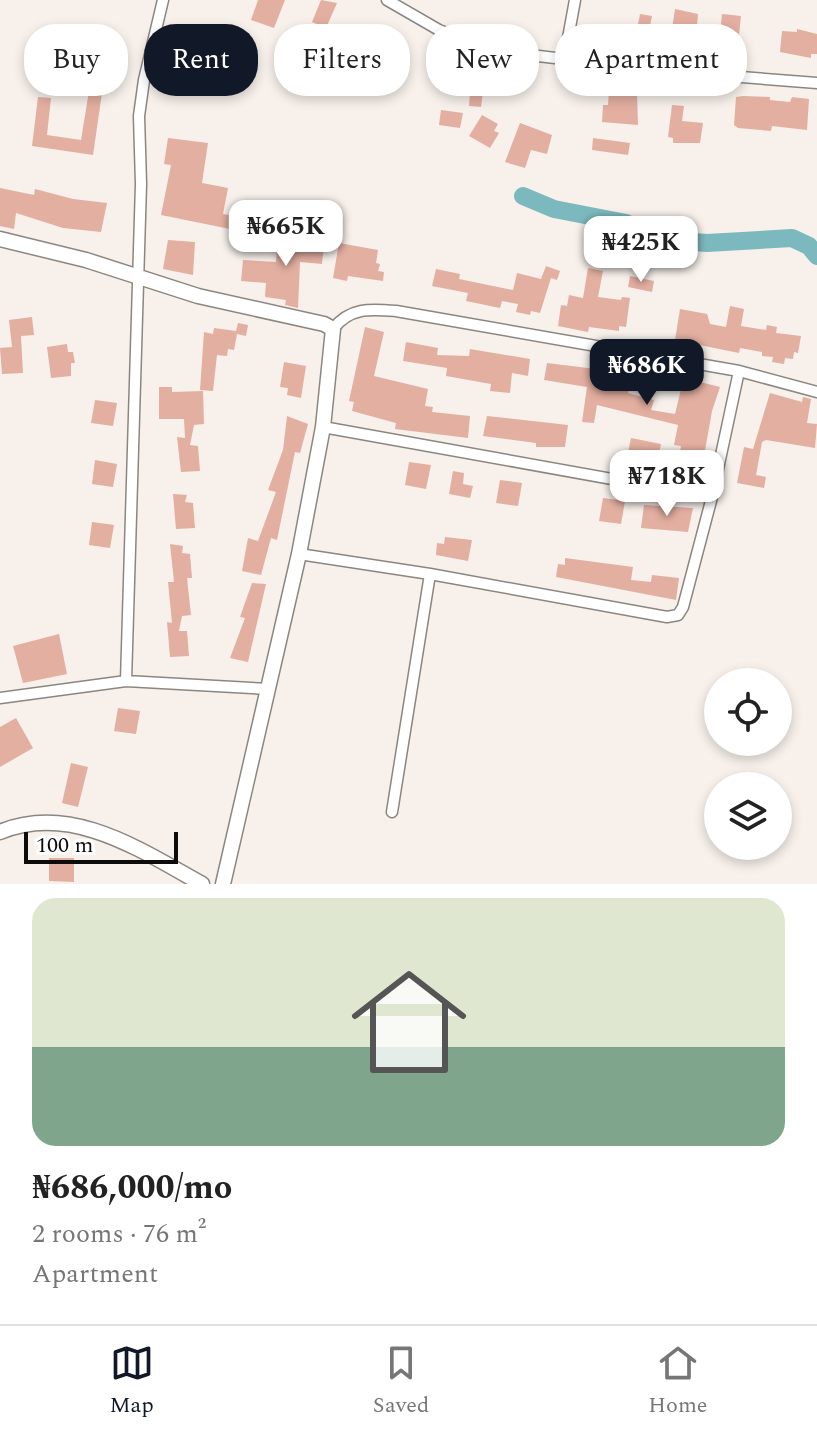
<!DOCTYPE html>
<meta charset="utf-8">
<style>
body{margin:0;font-family:Spectral,serif;background:#f6f6f6;color:#222;height:100vh;display:flex;flex-direction:column;font-size:30px;white-space:nowrap}
*{box-sizing:border-box;margin:0}
p{font-size:26px;color:#767676}
.icon{flex:none;width:44px;height:44px;fill:none;stroke:currentColor;stroke-width:2;stroke-linecap:round;stroke-linejoin:round}
.map{position:relative;height:884px;overflow:hidden}
.side{display:flex;flex-direction:column;background:#fff;flex:1}
.side>*{flex:none}
.hud{position:absolute;left:24px;top:24px;width:770px;height:72px;display:flex;gap:16px}
.fabs{position:absolute;left:704px;top:668px;display:grid;gap:16px}
.fabs a{display:grid;place-items:center;width:88px;height:88px;border-radius:50%;background:#fff;box-shadow:0 4px 12px #0003;font-size:40px}
.scale{position:absolute;left:24px;bottom:20px;width:154px;box-sizing:border-box;padding-left:8px;border:4px solid #0e0c0a;border-top:0;font-size:22px;line-height:28px;white-space:nowrap;color:#0e0c0a;-webkit-text-stroke:6px #fff;paint-order:stroke}
.price{position:absolute;translate:-50% -68px;padding:0 18px;border-radius:16px;background:#fff;color:#222;font-size:26px;line-height:52px;filter:drop-shadow(0 2px 4px #0008)}
.price::after{content:'';position:absolute;left:50%;top:48px;width:24px;height:18px;margin-left:-12px;background:inherit;clip-path:polygon(0 0,100% 0,50% 100%)}
.price.selected{background:#111827;color:#fff}
ul{padding:0;list-style:none}
li{display:grid;align-content:center;gap:16px;height:424px;padding:0 32px}
li span{display:grid;place-items:center;height:248px;border-radius:24px;color:#555}
li>.icon{margin-inline-start:auto}
span .icon{width:144px;height:144px;fill:#fffc;stroke-width:1}
li b{font-size:34px}
.tag{padding:0 28px;border-radius:32px;background:#fff;box-shadow:0 4px 12px #0003;font-size:28px;line-height:72px}
.tag.selected{background:#111827;color:#fff}
.tab-bar{display:flex;justify-content:space-around;align-items:center;height:112px;border-top:2px solid #e0e0e0;background:#fff;font-size:22px;color:#767676}
.tab-bar a{display:grid;justify-items:center;gap:4px}
.tab-bar .selected{color:#111827}
.map>svg:first-child{display:block}
.lines{fill:none;stroke-linecap:round;stroke-linejoin:round}
.river{stroke:#7cb9be;stroke-width:18}
.building{fill:#e3afa1}
.street-casing{stroke:#8b8681;stroke-width:13}
.secondary-casing{stroke:#8b8681;stroke-width:17}
.street{stroke:#fff;stroke-width:10}
.secondary{stroke:#fff;stroke-width:14}
</style>
<div class="map">
<svg width="817" height="884" viewBox="0 0 817 884">
<rect width="100%" height="100%" fill="#f7f0eb"/>
<g class="lines">
<!-- river -->
<path class="river" d="M 523,196 L 554,209 L 626,223 L 640,230 L 678,241 L 707,243 L 792,238 L 809,246 L 817,256"/>
</g>
<!-- building -->
<path class="building" d="M 258,0 L 285,0 L 274,28 L 251,20 Z
M 321,0 L 337,3 L 326,28 L 312,22 Z
M 675,9 L 698,14 L 696,38 L 689,40 L 688,46 L 676,44 L 677,37 L 671,35 Z
M 640,14 L 652,16 L 646,47 L 634,45 Z
M 722,14 L 741,16 L 737,54 L 718,52 Z
M 797,29 L 817,34 L 817,54 L 811,54 L 811,58 L 780,52 L 782,31 L 797,32 Z
M 454,63 L 464,64 L 461,82 L 484,84 L 481,107 L 469,106 L 470,92 L 437,87 L 440,69 L 453,68 Z
M 609,90 L 637,92 L 638,125 L 602,122 L 603,105 L 608,105 Z
M 89,91 L 102,93 L 93,155 L 32,146 L 38,97 L 51,98 L 47,135 L 81,140 Z
M 743,96 L 770,97 L 770,100 L 790,102 L 792,97 L 809,99 L 807,130 L 772,126 L 771,131 L 738,128 L 734,125 L 736,97 Z
M 672,105 L 684,106 L 682,121 L 703,123 L 700,143 L 673,143 L 673,138 L 668,137 Z
M 441,110 L 463,113 L 460,128 L 439,125 Z
M 482,115 L 498,124 L 494,131 L 499,133 L 490,148 L 469,136 Z
M 520,123 L 552,135 L 547,154 L 531,150 L 525,168 L 505,162 Z
M 168,138 L 208,143 L 202,183 L 228,188 L 223,214 L 233,216 L 230,229 L 161,215 L 171,165 L 164,164 Z
M 593,138 L 630,143 L 628,155 L 592,150 Z
M 0,188 L 34,195 L 35,189 L 73,199 L 107,203 L 101,232 L 63,228 L 16,213 L 14,229 L 0,226 Z
M 296,232 L 325,235 L 322,264 L 300,262 L 298,308 L 285,305 L 286,300 L 265,297 L 266,283 L 241,281 L 243,260 L 276,262 L 277,252 L 283,253 L 285,242 L 294,244 Z
M 168,240 L 195,242 L 193,275 L 163,269 Z
M 339,243 L 378,250 L 376,263 L 380,264 L 378,271 L 384,272 L 383,281 L 348,276 L 347,281 L 333,278 Z
M 546,266 L 560,271 L 557,280 L 551,278 L 540,313 L 531,311 L 530,315 L 516,312 L 518,304 L 502,301 L 500,308 L 466,301 L 468,293 L 432,286 L 436,269 L 460,274 L 459,279 L 513,290 L 517,273 L 541,279 Z
M 588,268 L 603,271 L 598,297 L 621,300 L 622,297 L 630,298 L 626,327 L 619,326 L 619,331 L 589,327 L 588,332 L 558,326 L 561,305 L 567,306 L 569,295 L 583,298 Z
M 630,276 L 654,281 L 652,292 L 628,287 Z
M 730,306 L 744,309 L 741,326 L 766,330 L 767,325 L 777,327 L 776,333 L 801,336 L 798,353 L 794,352 L 793,359 L 785,358 L 784,364 L 772,362 L 773,357 L 762,356 L 762,352 L 740,348 L 739,353 L 675,340 L 680,309 L 707,314 L 710,324 L 726,327 Z
M 32,317 L 34,335 L 21,336 L 23,373 L 2,374 L 0,348 L 12,347 L 9,320 Z
M 238,323 L 248,325 L 246,336 L 237,334 L 234,350 L 228,349 L 227,356 L 217,355 L 213,391 L 200,390 L 204,332 L 213,334 L 214,328 L 236,331 Z
M 365,327 L 384,332 L 374,376 L 428,389 L 425,406 L 433,407 L 432,412 L 470,416 L 468,438 L 395,429 L 396,423 L 352,411 L 354,402 L 349,401 Z
M 406,342 L 438,348 L 437,355 L 469,356 L 470,349 L 530,359 L 528,376 L 512,373 L 510,393 L 490,391 L 491,384 L 446,376 L 447,368 L 403,361 Z
M 67,344 L 68,352 L 73,352 L 75,363 L 71,363 L 71,376 L 51,378 L 47,347 Z
M 284,362 L 306,366 L 301,398 L 287,395 L 288,388 L 280,387 Z
M 547,363 L 604,370 L 603,375 L 631,382 L 628,393 L 654,400 L 651,410 L 675,414 L 683,381 L 691,383 L 692,380 L 720,387 L 712,411 L 701,473 L 677,469 L 681,446 L 674,445 L 678,425 L 597,405 L 594,423 L 582,422 L 587,387 L 544,380 Z
M 159,387 L 172,387 L 172,392 L 203,391 L 204,424 L 194,425 L 190,445 L 198,446 L 200,471 L 181,472 L 177,437 L 185,438 L 184,419 L 159,419 Z
M 770,393 L 802,402 L 803,397 L 811,399 L 807,423 L 817,424 L 815,448 L 766,440 L 762,442 L 756,475 L 766,477 L 764,488 L 737,483 L 744,447 L 753,449 Z
M 95,400 L 117,403 L 113,426 L 91,423 Z
M 287,416 L 308,424 L 300,453 L 295,452 L 277,540 L 271,538 L 261,575 L 242,571 L 248,538 L 258,541 L 276,492 L 268,490 L 283,450 Z
M 487,416 L 568,425 L 565,447 L 536,447 L 536,443 L 483,436 Z
M 631,438 L 661,444 L 657,464 L 627,458 Z
M 95,460 L 117,464 L 113,487 L 92,484 Z
M 409,462 L 431,465 L 426,489 L 405,485 Z
M 453,471 L 464,473 L 463,484 L 473,486 L 470,498 L 449,494 Z
M 500,480 L 522,483 L 518,506 L 496,503 Z
M 173,494 L 187,495 L 185,502 L 193,503 L 195,528 L 176,529 Z
M 603,498 L 625,501 L 621,524 L 599,521 Z
M 644,505 L 693,508 L 688,532 L 641,528 Z
M 92,522 L 114,525 L 110,548 L 89,545 Z
M 445,537 L 472,540 L 468,561 L 436,555 L 437,543 L 444,544 Z
M 170,544 L 183,546 L 182,553 L 190,554 L 192,578 L 187,578 L 191,615 L 182,616 L 179,631 L 187,631 L 189,656 L 170,657 L 167,622 L 172,623 L 168,582 L 174,582 Z
M 565,558 L 633,567 L 631,580 L 651,582 L 652,575 L 679,578 L 676,600 L 556,577 L 558,564 L 565,565 Z
M 252,583 L 266,584 L 248,662 L 230,658 L 245,618 L 240,617 Z
M 59,634 L 67,674 L 23,683 L 13,646 Z
M 118,708 L 140,711 L 136,734 L 114,731 Z
M 16,718 L 33,748 L 0,767 L 0,727 Z
M 71,763 L 88,767 L 78,807 L 62,803 Z
M 49,858 L 74,858 L 74,882 L 49,881 Z"/>
<g class="lines">
<defs>
<path id="street" d="M 387,0 L 439,30 L 488,50 L 664,71 L 817,83
M 564,60 L 575,0
M 333,329 C 350,307 370,309 396,311 L 739,371 L 817,392
M 323,427 L 712,497
M 299,554 L 430,574 L 667,617 L 678,615 L 683,607 L 712,497 L 739,371
M 126,681 L 141,184 L 139,116 L 144,80 L 163,0
M 0,698 L 126,681 L 269,689
M 392,812 L 430,574"/>
<path id="secondary" d="M 0,239 L 86,260 L 198,296 L 324,324 L 333,329 L 323,427 L 299,554 L 223,884
M 0,832 C 71,802 142,851 202,884"/>
</defs>
<!-- street casing -->
<use href="#street" class="street-casing"/>
<!-- secondary casing -->
<use href="#secondary" class="secondary-casing"/>
<!-- street -->
<use href="#street" class="street"/>
<!-- secondary -->
<use href="#secondary" class="secondary"/>
</g>
</svg>
<div class="fabs">
<a><svg class="icon" aria-label="locate" viewBox="0 0 24 24"><circle cx="12" cy="12" r="6"/><path d="M12 2v4M12 18v4M2 12h4M18 12h4"/></svg></a>
<a><svg class="icon" aria-label="layers" viewBox="0 0 24 24"><path d="M12 4l9 5-9 5-9-5zM3 14l9 5 9-5"/></svg></a>
</div>
<div class="scale">100 m</div>
<b class="price" style="left:286px;top:268px">₦665K</b>
<b class="price" style="left:641px;top:284px">₦425K</b>
<b class="price selected" style="left:647px;top:407px">₦686K</b>
<b class="price" style="left:667px;top:518px">₦718K</b>
<div class="hud">
<a class="tag">Buy</a>
<a class="tag selected">Rent</a>
<a class="tag">Filters</a>
<a class="tag">New</a>
<a class="tag">Apartment</a>
</div>
</div>
<section class="side">
<ul>
<li><span style="background:linear-gradient(#dfe7d0 60%,#7fa58c 0)"><svg class="icon" aria-label="home" viewBox="0 0 24 24"><path d="M3 11l9-7 9 7M6 9v11h12V9"/></svg></span><div><b>₦686,000/mo</b><p>2 rooms · 76 m²</p><p>Apartment</p></div></li>
</ul>
</section>
<nav class="tab-bar">
<a class="selected"><svg class="icon" aria-label="map" viewBox="0 0 24 24"><path d="M3 6l6-2 6 2 6-2v14l-6 2-6-2-6 2zM9 4v14M15 6v14"/></svg>Map</a>
<a><svg class="icon" aria-label="saved" viewBox="0 0 24 24"><path d="M7 4h10v16l-5-4-5 4z"/></svg>Saved</a>
<a><svg class="icon" aria-label="home" viewBox="0 0 24 24"><path d="M3 11l9-7 9 7M6 9v11h12V9"/></svg>Home</a>
</nav>
